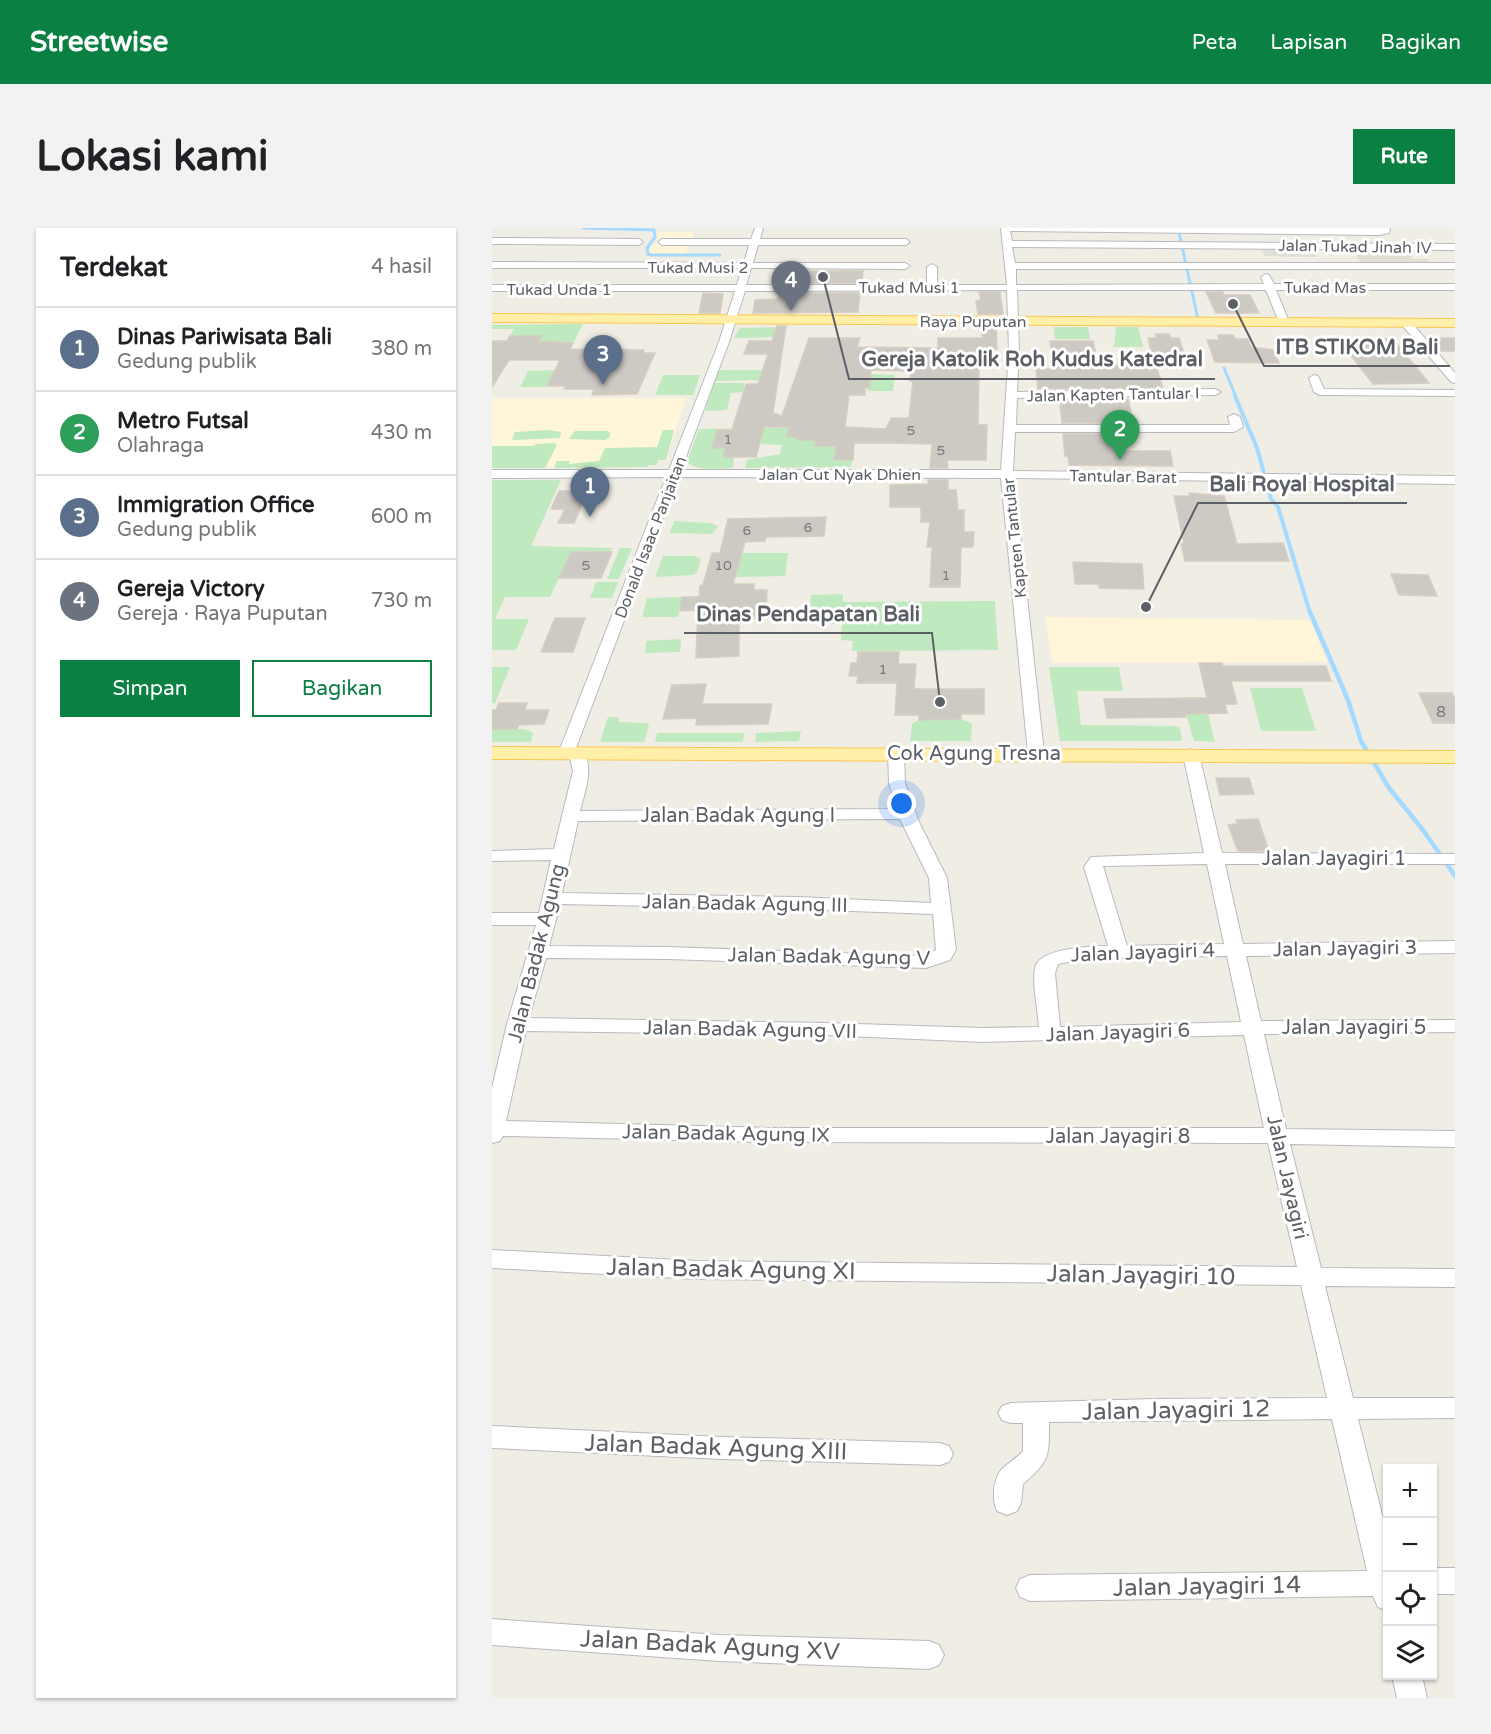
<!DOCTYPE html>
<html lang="id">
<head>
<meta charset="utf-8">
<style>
	body { margin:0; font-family:"Varela Round",sans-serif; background:#f2f2f2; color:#202124 }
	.controls { position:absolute; right:18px; bottom:18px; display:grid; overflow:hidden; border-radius:0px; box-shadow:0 2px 4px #0004 }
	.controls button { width:54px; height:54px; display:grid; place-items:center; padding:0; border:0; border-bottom:2px solid #e0e0e0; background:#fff; color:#202124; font:30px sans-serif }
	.you { position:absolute; left:410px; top:576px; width:21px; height:21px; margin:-15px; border:4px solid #fff; border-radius:50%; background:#1a73e8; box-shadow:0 0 0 9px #1a73e833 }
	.badge { display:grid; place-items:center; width:39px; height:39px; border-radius:50%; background:#0b8043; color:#fff; font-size:20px; font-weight:700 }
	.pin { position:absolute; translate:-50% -50px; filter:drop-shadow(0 2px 3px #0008) }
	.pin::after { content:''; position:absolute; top:32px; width:21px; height:18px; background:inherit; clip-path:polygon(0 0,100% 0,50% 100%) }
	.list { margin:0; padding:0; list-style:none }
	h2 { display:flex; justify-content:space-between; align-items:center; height:78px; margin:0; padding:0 24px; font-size:26px }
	h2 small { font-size:20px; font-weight:400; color:#757577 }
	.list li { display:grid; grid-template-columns:39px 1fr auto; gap:18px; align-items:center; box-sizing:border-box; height:84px; padding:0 24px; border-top:2px solid #e0e0e0 }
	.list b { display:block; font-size:22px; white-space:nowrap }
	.list p { margin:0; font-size:20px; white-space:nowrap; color:#757577 }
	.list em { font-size:20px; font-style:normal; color:#757577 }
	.actions { display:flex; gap:12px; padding:18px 24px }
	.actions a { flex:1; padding:14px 0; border:2px solid #0b8043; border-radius:0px; text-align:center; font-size:21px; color:#0b8043 }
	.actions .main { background:#0b8043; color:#fff }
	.icon { flex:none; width:33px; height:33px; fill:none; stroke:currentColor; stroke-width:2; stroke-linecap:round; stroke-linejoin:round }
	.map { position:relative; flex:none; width:963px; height:1470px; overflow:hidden; border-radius:0px }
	header { display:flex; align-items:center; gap:36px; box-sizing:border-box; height:84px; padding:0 30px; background:#0b8043; color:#fff }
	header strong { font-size:28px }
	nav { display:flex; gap:33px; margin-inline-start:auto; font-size:21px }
	.intro { display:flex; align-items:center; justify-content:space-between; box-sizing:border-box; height:144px; padding:0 36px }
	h1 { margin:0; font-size:42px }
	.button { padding:15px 27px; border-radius:0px; background:#0b8043; color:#fff; font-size:21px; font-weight:700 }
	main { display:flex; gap:36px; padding:0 36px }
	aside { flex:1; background:#fff; border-radius:0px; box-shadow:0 2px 4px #0004 }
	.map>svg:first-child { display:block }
</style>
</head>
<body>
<header>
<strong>Streetwise</strong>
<nav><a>Peta</a><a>Lapisan</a><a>Bagikan</a></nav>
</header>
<div class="intro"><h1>Lokasi kami</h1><a class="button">Rute</a></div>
<main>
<aside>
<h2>Terdekat<small>4 hasil</small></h2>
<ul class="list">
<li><span class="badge" style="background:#5c6f8a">1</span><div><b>Dinas Pariwisata Bali</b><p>Gedung publik</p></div><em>380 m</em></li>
<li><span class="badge" style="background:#2e9e5b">2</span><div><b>Metro Futsal</b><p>Olahraga</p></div><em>430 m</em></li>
<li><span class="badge" style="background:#5c6f8a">3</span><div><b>Immigration Office</b><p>Gedung publik</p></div><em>600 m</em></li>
<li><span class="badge" style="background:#6b7280">4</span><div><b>Gereja Victory</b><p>Gereja · Raya Puputan</p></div><em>730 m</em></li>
</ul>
<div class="actions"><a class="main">Simpan</a><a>Bagikan</a></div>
</aside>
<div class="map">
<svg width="963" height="1470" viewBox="0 0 963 1470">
	<rect width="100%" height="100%" fill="#f0ede4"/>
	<!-- commercial -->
	<path fill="#fff5d9" d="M166,4H202L194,26H160L157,23L159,18L166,14Z
		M0,170H194L174,232H166L165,237H156L155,239L0,240Z
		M553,389L818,392L835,434L561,435Z"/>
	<!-- industrial -->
	<path fill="#e0ded8" d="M769,19L821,20L825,29L773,28Z"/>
	<!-- education -->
	<path fill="#e2dfd4" d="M859,20L915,21L921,31H936L940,38H871Z"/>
	<!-- green -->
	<path fill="#bfe9be" d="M91,96L81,115L47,113L49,108H18L22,101H0V97Z
		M295,99L293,107L290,109L242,110L248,100Z
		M562,99H596L598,111H563Z
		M624,99H646L651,119H622Z
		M63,142L55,159H28L36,143Z
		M226,142H271L268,152L223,153Z
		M378,146L403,147L401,163H376Z
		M171,147H208L201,167H163Z
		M222,155H252V164L239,165L235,182L213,183Z
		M297,200L295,209H306V212H324L323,218L363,213L359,239L253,240L255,232L288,226L290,217L267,216L251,202H226L220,220H234L231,229H242L241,240C227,240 205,244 195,234L207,201Z
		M56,202L69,204L68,210L20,212L23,204Z
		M171,202H182L174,232H166L165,237H156L155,239L62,240L65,233H78L77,236L107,233L113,220L165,219Z
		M83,203H116L118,205L117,210L113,212L77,211Z
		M61,215L65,217L53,240H0V218H42L44,216Z
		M0,252H69L39,318L120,320L118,324H79L58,369H13L3,391H37L24,422H0Z
		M182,293L218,295L226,298L220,306L178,305Z
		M128,320H140L127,351H115Z
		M249,325H296L293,348L243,349Z
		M171,328H202L209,331L205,344L201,347L163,349Z
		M104,354H126L120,370H98Z
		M351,366V374L503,373L506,422L360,423L361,413L349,412L350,396H317L319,367Z
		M190,369L186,389H150L155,370Z
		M189,411L188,424L153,425L154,413Z
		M0,439H18L3,475H0Z
		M557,439H627L631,463H585L589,497L683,498L688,500L690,513H568Z
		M758,460H810L824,503H769Z
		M689,469H712L723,514L702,513Z
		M116,489H127V494L154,495L157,497L152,514H108Z
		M469,491L480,496L479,513H418L420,496L427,492Z
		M0,501H33L41,505L39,514H0Z
		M309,503L307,513L263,514L264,505Z
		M165,505H252L251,514H163Z"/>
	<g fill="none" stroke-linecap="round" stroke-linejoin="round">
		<!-- stream-far2 -->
		<path stroke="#a4daff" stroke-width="3" d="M91,0L162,2L163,9L155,20L156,26L159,27H228
			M686,0L707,96
			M732,140L744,169"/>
		<!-- stream-far1 -->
		<path stroke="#a4daff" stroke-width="4" d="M743,168L765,220L779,271L786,279L818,385"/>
		<!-- stream -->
		<path stroke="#a4daff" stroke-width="4.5" d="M818,384L856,472L869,513L897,560L931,602L963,648"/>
	</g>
	<!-- building -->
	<path fill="#cdc9c3" stroke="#d5cec1" stroke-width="1.5" fill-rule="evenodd" d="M292,43H371L370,55H290Z
		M487,64H508L511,86H486L484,73L489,72Z
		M714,64H731V67H758L767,85H724Z
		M211,65L231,66L228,85H207Z
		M287,65H368L366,84L261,85L263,72L286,71Z
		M285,98H294L281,185L290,188L317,110H368L365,119L446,120V110H491L489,99H504L505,121H493L492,115V136H487L486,197H495L494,232H455L456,240H438L440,216L398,215H362L361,232H342L344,218H323L324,212H305L306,209H295L297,199H272L264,229H231L234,220H220L225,202H240L254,156H266L276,126H252L257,113H280ZM379,142L419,143L418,153H421L417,190H399L394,201L353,199L357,167H373V160H377Z
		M663,106H677L679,110H687L693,128H660L656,110H665Z
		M726,107H741L743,111H756L759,119L781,122L787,135L723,134L715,112H727Z
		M18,108H50L47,113L81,115L78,121L152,122L151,125H163L145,166L100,167L102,161H72L74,158H55L68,132H17L0,159V113H15Z
		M936,110H963V123H947Z
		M878,111H901L937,155L881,156L847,112Z
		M558,113H601L606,137H664L671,160L546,161L544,141H562Z
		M636,171L639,184H624L625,195H570L568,175L548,176V172Z
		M571,206H627L630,223H678L681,238L577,237L576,228H573Z
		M436,252H456V262H464L466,282H472V304H482L481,319H469L468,359H438L440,319H435L438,294H429V279H398V257L436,256Z
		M67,263H96L82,295H66L73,281H59Z
		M697,265L732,268L745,316L791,315L797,333H693L689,316H692L682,268H698Z
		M334,289L332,308L274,309L273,313L253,314L241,356H262V362H275L274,381H265L264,391H247V428L204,430L206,382L188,383L190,369H207L208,358L211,357L220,325H228L236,291Z
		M79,324H120L109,350H67Z
		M581,334L650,336L652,361L607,360V356H583Z
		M899,346L936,347L945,368L907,367Z
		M63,390H93L81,424H49Z
		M366,424H407L406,436H424L422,461H492V486H469V491L427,492V487H403L405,455H365L366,448H357L359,435H365Z
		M707,435H730L731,438H834L839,453H739L745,476H733L735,485L693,486L694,489L615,490L612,471L715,470Z
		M214,456L210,476H280L276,496L204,497L205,490L171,491L180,457Z
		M927,465H960L963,471V495H941Z
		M7,475H35L33,482H57L52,496L27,497L25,501H0V482H4Z
		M724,550H757L762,566L728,567Z
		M766,591L777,623H746L736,597L746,596L744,592Z"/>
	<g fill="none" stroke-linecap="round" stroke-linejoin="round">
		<defs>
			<path id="minor" d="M263,0H271L268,11H414L418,14L414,17H266L261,35H413L418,38L413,41L259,40L254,57H435V39L440,36L445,39V57H515L509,0H898L897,5L887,7L518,3L520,13L963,16V22L520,19L523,35H963V41H524V57L772,56L769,49L774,46L777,47L782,56H963V62H784L797,94L792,97L787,94L774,62H525L527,123L525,164L723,161L729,164L723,167L525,170L524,197H738L736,189L742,186L748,189L751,199L742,204H523L521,243L963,248V256L522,250L552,525L550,528L544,530L536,525L509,250L186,249L84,520L91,522C102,540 93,563 88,583L405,581L397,555L396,525L404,520L410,522L412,525L413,555L427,594L455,650L464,722L458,732L434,740L176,731L54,730L37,790L333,795L491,800L547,799C546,784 539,750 544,737C551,720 600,718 616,718L592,639L599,629L712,625L691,526L699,521L707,526L730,625L963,626V636H733L751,716L963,713V725L754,728L769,793L963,792V804L772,806L794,901L963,903V919L798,916L829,1040L963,1041V1059L833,1058L861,1170H963V1190L866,1191L896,1310V1383L886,1379L881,1368L538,1373L528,1369L524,1360L528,1351L538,1347L875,1343L840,1191L557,1194C557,1230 558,1232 531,1256L529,1275L525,1283L515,1287L505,1283C500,1272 501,1252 509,1242C516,1235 525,1230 531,1223V1195H519L510,1192L506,1185L510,1178L519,1175L662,1171L835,1170L809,1057L205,1051L0,1040V1022L205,1033L805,1039L776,915L277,914L11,908L8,913L0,915V860L15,796L44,697H0V685H47L59,632L0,633V623L62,621L81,543L78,530L68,529L66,526L174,249L0,250V242H177L227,114L243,63H0V57H245L250,40H0V34L252,35L257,17H170L166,14L170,11H259ZM515,62L517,123L509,242H189L237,114L253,63ZM408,591L437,650L439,675L306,669L70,665L86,593ZM715,636L732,716L635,718L611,638ZM68,676L306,681L441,686L444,722L432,728L176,719L57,718ZM735,728L749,794L568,799L563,745L566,736L597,730ZM34,803L333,807L491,814L752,807L772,900H277L14,893Z
				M0,10L147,11L151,14L147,17L0,16Z
				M910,93H918L963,145V155L959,154L910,97Z
				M822,147L826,148L832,161L963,162V168L828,167L822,164L817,150Z
				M0,1198L230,1209L448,1215L457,1218L461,1226L457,1234L448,1237L230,1231L0,1220Z
				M940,1340H963V1366H940Z
				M0,1391L227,1407L437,1413L447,1417L452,1427L447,1437L437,1441L227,1433L0,1417Z
				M900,1448H930L935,1470H905Z"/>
			<path id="major" d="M0,86L963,91V99L0,94Z
				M0,519L963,523V535L0,531Z"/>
		</defs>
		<!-- minor casing -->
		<use href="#minor" stroke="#b6babf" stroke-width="2"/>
		<!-- major casing -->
		<use href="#major" stroke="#fcc750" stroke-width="2"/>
		<!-- minor -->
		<use href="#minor" fill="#fff" fill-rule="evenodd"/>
		<!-- major -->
		<use href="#major" fill="#ffefa9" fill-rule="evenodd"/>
	</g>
	<g text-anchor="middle" stroke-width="6" stroke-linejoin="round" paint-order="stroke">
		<!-- far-number labels -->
		<g font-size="14" fill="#787a7d">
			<text x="419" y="207">5</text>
			<text x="236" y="216">1</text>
			<text x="449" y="227">5</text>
			<text x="316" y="304">6</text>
			<text x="255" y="307">6</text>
			<text x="94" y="342">5</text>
			<text x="231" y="342">10</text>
			<text x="454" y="352">1</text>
			<text x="391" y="446">1</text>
		</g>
		<!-- far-street labels -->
		<g font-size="16" fill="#5c6066" stroke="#fff">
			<text transform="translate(863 18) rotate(1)" y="6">Jalan Tukad Jinah IV</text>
			<text x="206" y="45">Tukad Musi 2</text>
			<text x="417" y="65">Tukad Musi 1</text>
			<text x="833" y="65">Tukad Mas</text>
			<text x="67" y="67">Tukad Unda 1</text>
			<text x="481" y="99">Raya Puputan</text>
			<text transform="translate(621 166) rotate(-1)" y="6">Jalan Kapten Tantular I</text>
			<text x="348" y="252">Jalan Cut Nyak Dhien</text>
			<text transform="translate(631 248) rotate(1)" y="6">Tantular Barat</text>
			<text transform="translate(158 309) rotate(-69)" y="6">Donald Isaac Panjaitan</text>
			<text transform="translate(522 310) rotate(-96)" y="6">Kapten Tantular</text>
		</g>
		<!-- number labels -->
		<g font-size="16" fill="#787a7d">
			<text x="949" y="489">8</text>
		</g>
		<!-- street labels -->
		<g font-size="20" fill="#5c6066" stroke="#fff">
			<text x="482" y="532">Cok Agung Tresna</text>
			<text x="246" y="594">Jalan Badak Agung I</text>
			<text x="842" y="637">Jalan Jayagiri 1</text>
			<text transform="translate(253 675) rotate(1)" y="7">Jalan Badak Agung III</text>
			<text transform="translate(853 720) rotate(-1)" y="7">Jalan Jayagiri 3</text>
			<text transform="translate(651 724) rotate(-2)" y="7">Jalan Jayagiri 4</text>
			<text transform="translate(44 725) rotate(-76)" y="7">Jalan Badak Agung</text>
			<text transform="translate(337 728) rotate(1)" y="7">Jalan Badak Agung V</text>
			<text x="862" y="806">Jalan Jayagiri 5</text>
			<text transform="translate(258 801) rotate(1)" y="7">Jalan Badak Agung VII</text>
			<text transform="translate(626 804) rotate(-2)" y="7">Jalan Jayagiri 6</text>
			<text transform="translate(234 905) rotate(1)" y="7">Jalan Badak Agung IX</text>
			<text x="626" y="915">Jalan Jayagiri 8</text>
			<text transform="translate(796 949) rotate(77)" y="7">Jalan Jayagiri</text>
		</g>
		<!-- near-street labels -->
		<g font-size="24" fill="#5c6066" stroke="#fff">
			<text transform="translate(239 1041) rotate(1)" y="8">Jalan Badak Agung XI</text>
			<text transform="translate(649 1047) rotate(1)" y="8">Jalan Jayagiri 10</text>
			<text transform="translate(684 1182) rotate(-1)" y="8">Jalan Jayagiri 12</text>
			<text transform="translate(224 1219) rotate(2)" y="8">Jalan Badak Agung XIII</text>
			<text transform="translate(715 1358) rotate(-1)" y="8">Jalan Jayagiri 14</text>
			<text transform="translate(218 1417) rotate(3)" y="8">Jalan Badak Agung XV</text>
		</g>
	</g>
	<!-- callouts -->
	<path fill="none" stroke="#5c6066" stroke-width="2" d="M741 76L772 138H958M331 49L357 151H723M654 379L706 275H915M448 474L440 405H192"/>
	<g fill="#5c6066" stroke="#fff" stroke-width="2">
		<circle cx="741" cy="76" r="6"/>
		<circle cx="331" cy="49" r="6"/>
		<circle cx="654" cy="379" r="6"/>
		<circle cx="448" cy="474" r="6"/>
	</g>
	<g font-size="21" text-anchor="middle" font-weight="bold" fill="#5c6066" stroke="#fff" stroke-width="6" stroke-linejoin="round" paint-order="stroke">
		<text x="865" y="126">ITB STIKOM Bali</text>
		<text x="540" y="138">Gereja Katolik Roh Kudus Katedral</text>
		<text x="810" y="263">Bali Royal Hospital</text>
		<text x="316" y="393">Dinas Pendapatan Bali</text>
	</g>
</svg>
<div class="controls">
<button>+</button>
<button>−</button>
<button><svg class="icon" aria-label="locate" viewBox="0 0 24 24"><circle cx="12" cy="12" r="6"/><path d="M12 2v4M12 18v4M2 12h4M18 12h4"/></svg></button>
<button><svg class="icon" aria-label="layers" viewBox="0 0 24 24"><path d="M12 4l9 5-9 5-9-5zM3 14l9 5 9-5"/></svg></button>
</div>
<div class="you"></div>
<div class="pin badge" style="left:98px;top:289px;background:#5c6f8a">1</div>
<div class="pin badge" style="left:628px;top:232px;background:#2e9e5b">2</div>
<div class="pin badge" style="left:111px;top:157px;background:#5c6f8a">3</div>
<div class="pin badge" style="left:299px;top:83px;background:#6b7280">4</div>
</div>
</main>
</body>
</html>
